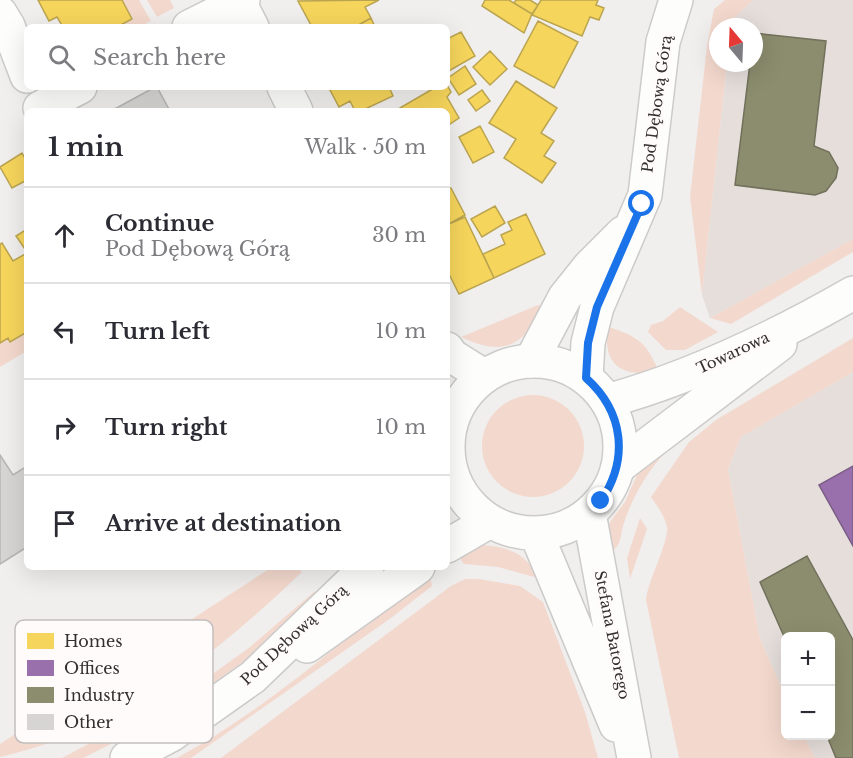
<!DOCTYPE html>
<html lang="en">
<head>
<meta charset="utf-8">
<style>
	body { margin:0; font-family:"Libre Baskerville",serif; background:#f2f2f3; color:#2b2b33 }
	.controls { position:absolute; right:18px; bottom:18px; display:grid; overflow:hidden; border-radius:9px; box-shadow:0 6px 24px #0002 }
	.controls button { width:54px; height:54px; display:grid; place-items:center; padding:0; border:0; border-bottom:2px solid #e1e1e2; background:#fff; color:#2b2b33; font:30px sans-serif }
	.compass { position:absolute; left:709px; top:18px; width:54px; height:54px; border-radius:50%; background:#fff; box-shadow:0 6px 24px #0002; rotate:341deg }
	.stop { position:absolute; width:18px; height:18px; margin:-14px; border:4px solid #1a73e8; border-radius:50%; background:#fff }
	.stop.end { background:#1a73e8; border-color:#fff; box-shadow:0 2px 6px #0008 }
	.list { margin:0; padding:0; list-style:none }
	h2 { display:flex; justify-content:space-between; align-items:center; height:78px; margin:0; padding:0 24px; font-size:26px }
	h2 small { font-size:20px; font-weight:400; color:#7c7c81 }
	.list li { display:grid; grid-template-columns:39px 1fr auto; gap:18px; align-items:center; box-sizing:border-box; height:96px; padding:0 24px; border-top:2px solid #e1e1e2 }
	.list b { display:block; font-size:22px; white-space:nowrap }
	.list p { margin:0; font-size:20px; white-space:nowrap; color:#7c7c81 }
	.list em { font-size:20px; font-style:normal; color:#7c7c81 }
	.icon { flex:none; width:33px; height:33px; fill:none; stroke:currentColor; stroke-width:2; stroke-linecap:round; stroke-linejoin:round }
	.map { position:relative; flex:none; width:853px; height:758px; overflow:hidden }
	.search { position:absolute; background:#fff; box-shadow:0 6px 24px #0002; left:24px; top:24px; width:426px; height:66px; display:flex; align-items:center; gap:15px; box-sizing:border-box; padding:0 21px; border-radius:9px; color:#7c7c81; font-size:22px }
	.panel { position:absolute; background:#fff; box-shadow:0 6px 24px #0002; left:24px; top:108px; width:426px; height:462px; border-radius:9px }
	.map>svg:first-child { display:block }
</style>
</head>
<body>
<div class="map">
<svg width="853" height="758" viewBox="0 0 853 758">
	<rect width="100%" height="100%" fill="#f0efee"/>
	<!-- built -->
	<path fill="#e5dedb" d="M753,0H853V239L710,318L702,295L727,63H754V27H730L731,21Z
		M853,372V758H815L804,736H830V636H786L785,695L760,639L728,469L741,437Z"/>
	<!-- green -->
	<path fill="#f3d8cd" d="M122,0H139L151,21L139,27H118L133,19Z
		M147,0H170L174,8L157,17Z
		M725,0H753L731,21L730,27H718V63H727L702,295L690,197L707,46L714,9Z
		M853,239V252L731,324L710,318Z
		M538,305L547,307C520,345 507,358 461,337Z
		M680,307L718,332L685,350H666L648,332L651,325L663,321Z
		M609,327C636,336 647,342 658,370C624,380 600,364 609,327Z
		M27,332V351L0,367V343L8,338L11,342Z
		M853,338V372L741,437L728,469L760,639L785,695L786,736H804L815,758H679L646,600C648,579 669,543 667,527C665,516 657,506 651,497L689,442L716,420Z
		M482 446a51 51 0 1 1 102 0a51 51 0 1 1-102 0Z
		M668,449C647,472 632,497 623,526C620,538 621,547 609,553L607,533L610,522L625,502L640,468Z
		M640,518L647,529L630,579L627,558Z
		M482,545C508,547 527,553 538,578L498,567L464,564L457,554Z
		M272,567H297L302,572C214,656 122,730 0,757V744Z
		M429,571L432,586L391,618L191,758H177C267,709 349,636 429,571Z
		M465,579H479L520,586L543,602L585,712L598,758H221L451,586Z
		M315,591L316,599L279,636L208,687L135,732L83,758H62L192,689L250,647Z"/>
	<!-- homes -->
	<path fill="#f6d55c" stroke="#bba44f" stroke-width="1.5" d="M38,0H122L132,19L117,27H63L57,17L49,21Z
		M379,0L365,7L371,18L355,27H312L298,1Z
		M485,0H509L532,14L524,33L482,6Z
		M516,0H530L538,5L532,14L514,3Z
		M541,0H598L596,5L604,8L599,20L590,17L582,36L532,15Z
		M371,18L375,27H355Z
		M538,21L578,42L554,88L514,66Z
		M461,32L475,56L447,72V39Z
		M490,51L507,69L490,85L473,67Z
		M465,66L476,84L459,95L448,78Z
		M516,81L557,108L541,133L554,141L544,156L556,163L542,183L504,158L516,139L489,123Z
		M447,85L451,92L447,97L459,118L447,126V111L398,109L436,87Z
		M336,87H389L393,96L361,111H355L350,101L339,107L330,90Z
		M482,90L490,101L476,111L468,100Z
		M480,126L494,152L473,163L459,137Z
		M22,153L27,162V180L12,188L0,167Z
		M451,188L465,215L447,225V189Z
		M495,206L505,223L482,237L471,219Z
		M526,214L545,254L494,278L483,254L505,244L501,235L512,230L508,222Z
		M465,217L494,278L459,294L447,270V225Z
		M27,229V252L16,236Z
		M2,243L13,261L27,253V332L10,342L8,338L0,343V244Z"/>
	<!-- offices -->
	<path fill="#9970ab" stroke="#7a5d86" stroke-width="1.5" d="M853,466V546L819,485Z"/>
	<!-- industry -->
	<path fill="#8c8c6e" stroke="#71715b" stroke-width="1.5" d="M754,33L826,41L814,146L829,152L838,168L836,178L826,191L815,195L735,185L750,63H754Z
		M807,556L853,640V758H836L827,736H830V636H786V641L760,582Z"/>
	<!-- building -->
	<path fill="#d6d5d4" stroke="#b7b6b6" stroke-width="1.5" d="M157,87L170,111H111L155,87Z
		M0,455L13,475L27,466V547L0,564Z"/>
	<g fill="none" stroke-linecap="round" stroke-linejoin="round">
		<defs>
			<path id="street" d="M238,0L252,27
				M0,13L8,26L27,76
				M189,27L243,0
				M284,87L296,111
				M40,108L80,87
				M447,349L452,356L484,376
				M531,361L565,297L589,267L623,233
				M586,378L588,343L597,307L645,195L663,42L676,0
				M607,401C691,378 778,336 853,293
				M447,424L449,429
				M618,467L780,344"/>
			<path id="secondary" d="M448 447a86 86 0 1 1 172 0a86 86 0 1 1-172 0Z
				M589,513L634,758
				M536,533L616,725
				M447,546L490,521
				M307,646L418,567
				M127,758L171,735L253,677L367,567"/>
		</defs>
		<!-- street casing -->
		<use href="#street" stroke="#cccbca" stroke-width="36"/>
		<!-- secondary casing -->
		<use href="#secondary" stroke="#cccbca" stroke-width="36"/>
		<!-- street -->
		<use href="#street" stroke="#fdfdfc" stroke-width="33"/>
		<!-- secondary -->
		<use href="#secondary" stroke="#fdfdfc" stroke-width="33"/>
	</g>
	<g fill="none" stroke-linecap="round" stroke-linejoin="round">
		<!-- route -->
		<path stroke="#1a73e8" stroke-width="8" d="M601,501C629,459 624,412 586,378L588,343L597,307L642,204"/>
	</g>
	<g text-anchor="middle" stroke-width="6" stroke-linejoin="round" paint-order="stroke">
		<!-- street labels -->
		<g font-size="15" fill="#323130" stroke="#fffbfa">
			<text transform="translate(657 104) rotate(-82)" y="5">Pod Dębową Górą</text>
			<text transform="translate(733 353) rotate(-25)" y="5">Towarowa</text>
			<text transform="translate(294 635) rotate(-43)" y="5">Pod Dębową Górą</text>
			<text transform="translate(612 635) rotate(79)" y="5">Stefana Batorego</text>
		</g>
	</g>
	<!-- legend -->
	<rect x="15" y="620" width="198" height="123" rx="9" fill="#fffbfa" stroke="#c2bebd" stroke-width="1.5"/>
	<rect x="27" y="633" width="27" height="16" fill="#f6d55c"/>
	<rect x="27" y="660" width="27" height="16" fill="#9970ab"/>
	<rect x="27" y="687" width="27" height="16" fill="#8c8c6e"/>
	<rect x="27" y="714" width="27" height="16" fill="#d6d5d4"/>
	<g font-size="16" fill="#323130">
		<text x="64" y="647">Homes</text>
		<text x="64" y="674">Offices</text>
		<text x="64" y="701">Industry</text>
		<text x="64" y="728">Other</text>
	</g>
</svg>
<div class="controls">
<button>+</button>
<button>−</button>
</div>
<svg class="compass" viewBox="-18 -18 36 36"><path d="M0-13l5 13h-10z" fill="#e53935"/><path d="M0 13l5-13h-10z" fill="#7c7c81"/></svg>
<div class="stop" style="left:642px;top:204px"></div>
<div class="stop end" style="left:601px;top:501px"></div>
<div class="search"><svg class="icon" aria-label="search" viewBox="0 0 24 24"><circle cx="10" cy="10" r="6"/><path d="M15 15l6 6"/></svg>Search here</div>
<section class="panel">
<h2>1 min<small>Walk · 50 m</small></h2>
<ul class="list">
<li><svg class="icon" aria-label="ahead" viewBox="0 0 24 24"><path d="M12 20V5M6 11l6-6 6 6"/></svg><div><b>Continue</b><p>Pod Dębową Górą</p></div><em>30 m</em></li>
<li><svg class="icon" aria-label="left" viewBox="0 0 24 24"><path d="M17 20v-9H6M10 6l-5 5 5 5"/></svg><div><b>Turn left</b></div><em>10 m</em></li>
<li><svg class="icon" aria-label="right" viewBox="0 0 24 24"><path d="M7 20v-9h11M14 6l5 5-5 5"/></svg><div><b>Turn right</b></div><em>10 m</em></li>
<li><svg class="icon" aria-label="arrive" viewBox="0 0 24 24"><path d="M6 21V4h12l-3 4 3 4H6"/></svg><div><b>Arrive at destination</b></div></li>
</ul>
</section>
</div>
</body>
</html>
